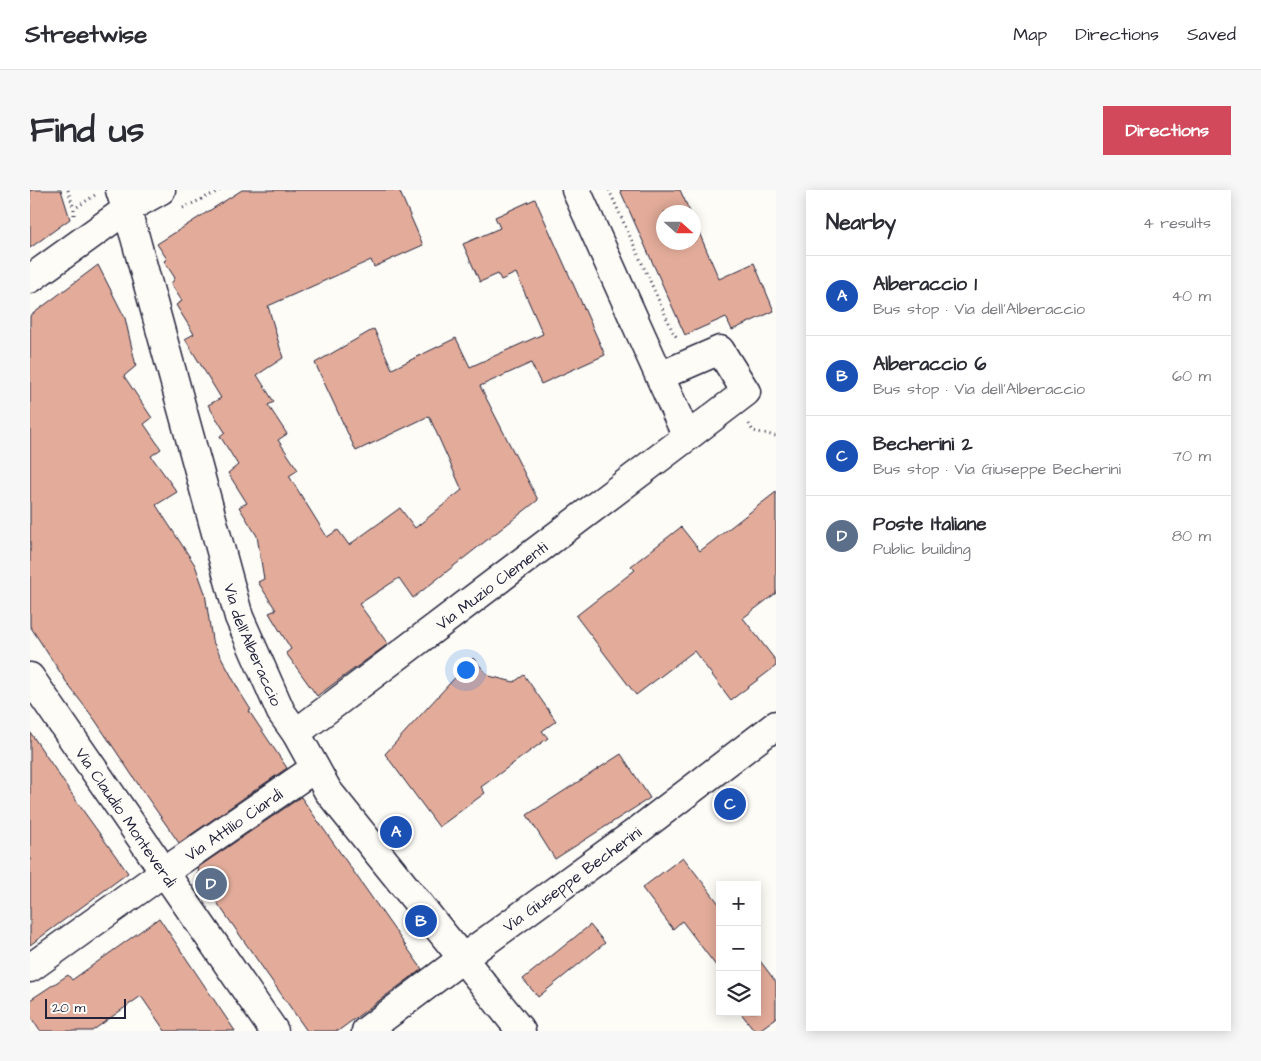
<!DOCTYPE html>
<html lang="en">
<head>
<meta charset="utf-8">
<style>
	body { margin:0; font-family:"Architects Daughter",sans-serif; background:#f7f7f7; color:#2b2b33 }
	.controls { position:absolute; right:15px; bottom:15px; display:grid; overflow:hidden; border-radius:0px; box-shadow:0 2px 12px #0003 }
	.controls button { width:45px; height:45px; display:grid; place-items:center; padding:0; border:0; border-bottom:1px solid #e1e1e2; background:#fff; color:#2b2b33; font:25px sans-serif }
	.compass { position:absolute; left:626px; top:15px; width:45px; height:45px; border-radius:50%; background:#fff; box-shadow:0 2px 12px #0003; rotate:111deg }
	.scale { position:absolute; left:15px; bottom:12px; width:81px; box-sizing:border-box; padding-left:5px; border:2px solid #22223b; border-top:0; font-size:14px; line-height:18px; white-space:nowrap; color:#22223b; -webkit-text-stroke:4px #fdfcf7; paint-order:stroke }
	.you { position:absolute; left:435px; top:479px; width:18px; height:18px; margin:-12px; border:4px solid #fff; border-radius:50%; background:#1a73e8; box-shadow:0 0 0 8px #1a73e833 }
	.badge { display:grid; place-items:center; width:32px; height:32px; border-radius:50%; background:#d1495b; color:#fff; font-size:16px; font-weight:700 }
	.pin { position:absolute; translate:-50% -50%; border:2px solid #fff; box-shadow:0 1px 5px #0006 }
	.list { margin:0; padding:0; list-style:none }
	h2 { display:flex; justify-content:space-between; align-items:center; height:65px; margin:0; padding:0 20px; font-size:21px }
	h2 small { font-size:16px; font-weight:400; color:#7c7c81 }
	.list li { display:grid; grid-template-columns:32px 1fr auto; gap:15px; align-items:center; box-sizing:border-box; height:80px; padding:0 20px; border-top:1px solid #e1e1e2 }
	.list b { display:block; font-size:19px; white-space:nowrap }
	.list p { margin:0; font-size:16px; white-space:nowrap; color:#7c7c81 }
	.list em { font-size:16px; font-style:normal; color:#7c7c81 }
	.icon { flex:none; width:28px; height:28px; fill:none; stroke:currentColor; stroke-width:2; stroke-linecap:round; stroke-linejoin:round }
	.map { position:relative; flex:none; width:746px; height:841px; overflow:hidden; border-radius:0px }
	header { display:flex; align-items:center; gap:30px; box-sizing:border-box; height:70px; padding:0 25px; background:#fff; border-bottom:1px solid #e1e1e2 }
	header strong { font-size:24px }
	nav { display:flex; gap:28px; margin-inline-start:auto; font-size:18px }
	.intro { display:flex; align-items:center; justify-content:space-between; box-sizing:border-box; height:120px; padding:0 30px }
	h1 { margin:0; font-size:35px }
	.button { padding:12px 22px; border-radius:0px; background:#d1495b; color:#fff; font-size:18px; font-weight:700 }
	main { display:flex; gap:30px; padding:0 30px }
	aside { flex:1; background:#fff; border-radius:0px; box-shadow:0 2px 12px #0003 }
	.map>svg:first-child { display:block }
</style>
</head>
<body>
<header>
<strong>Streetwise</strong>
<nav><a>Map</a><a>Directions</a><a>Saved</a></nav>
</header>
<div class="intro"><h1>Find us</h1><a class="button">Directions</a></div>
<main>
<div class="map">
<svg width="746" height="841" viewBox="0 0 746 841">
	<rect width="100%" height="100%" fill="#fdfcf7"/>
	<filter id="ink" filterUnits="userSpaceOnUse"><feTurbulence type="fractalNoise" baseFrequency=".02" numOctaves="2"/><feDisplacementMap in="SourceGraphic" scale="10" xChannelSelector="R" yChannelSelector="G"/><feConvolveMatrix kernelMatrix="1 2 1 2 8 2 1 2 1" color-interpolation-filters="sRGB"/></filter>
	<g filter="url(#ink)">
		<!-- building -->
		<path fill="#e3ac9a" stroke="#22223b" d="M0,0H31L40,29L0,58Z
			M212,0H369L393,55L344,77L341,70L238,116L253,168L227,185L244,212L238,215L257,244L248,250L268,280L259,286L297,347L308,340L319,355L370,318L385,338L432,300L399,226L326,261L285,173L344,139L362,179L426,148L440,177L513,144L486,83L471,90L468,84L450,92L433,54L470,38L465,27L505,9L575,165L511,194L501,173L450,196L508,310L383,408L369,388L329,414L358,454L287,506L256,463L261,459L239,423L246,420L228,392L234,389L227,346L209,317L217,313L198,283L208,275L190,246L195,242L178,215L191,208L155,149L164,144L146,115L152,111L141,94L145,88L134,71L137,69L127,54Z
			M590,0H650L660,22H634V52H664V31L689,89L724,73L744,121L702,140L696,127L655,145Z
			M68,75L95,128L106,176L94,186L122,228L114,234L131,259L121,266L147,302L126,315L165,375L175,403L182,450L211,504L221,520L219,521L257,578L149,653L112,600L65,530L39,496L0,436V126Z
			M746,302V403L713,428L746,471V476L701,510L664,461L606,505L546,426L605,380L601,376L651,337L670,361Z
			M443,468L459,486L484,492L494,485L526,531L512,541L518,548L451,597L455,603L409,637L355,564Z
			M0,542L54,622L98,683L0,755Z
			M591,564L620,608L525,669L497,625Z
			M271,607L392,779L308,841H277L167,684L169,682L167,678Z
			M653,667L690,715V781L652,731L643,739L612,698Z
			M129,728L205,841H135L111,806L62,841H10L0,826V810L38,785L42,790Z
			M560,735L575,753L508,807L493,789Z
			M727,767L746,792V828L728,841H725L710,822H727Z"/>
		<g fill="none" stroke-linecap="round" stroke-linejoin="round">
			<defs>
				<g id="minor">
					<path id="s1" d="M90,0L105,47L209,427L251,522L266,543L298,601L491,841"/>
					<path d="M0,89L97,19L131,0"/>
					<path d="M630,186L690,160L716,202L657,247"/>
					<path id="s2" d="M0,487L244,841"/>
					<path id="s3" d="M266,543L657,247L546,0"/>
					<path id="s4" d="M0,778L134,682L285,578"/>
					<path id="s5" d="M336,841L433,768L606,642L746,535"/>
				</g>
			</defs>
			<!-- minor casing -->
			<use href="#minor" stroke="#22223b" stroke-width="31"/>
			<!-- path -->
			<path stroke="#22223b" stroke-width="3" stroke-dasharray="1 4" stroke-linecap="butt" d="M38,0L44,19
				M579,0L643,142L648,149
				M153,18L191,0
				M44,25V19L65,5
				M719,234L723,241L746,246"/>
			<!-- minor -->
			<use href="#minor" stroke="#fdfcf7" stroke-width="28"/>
		</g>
	</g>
	<g text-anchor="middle" stroke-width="4" stroke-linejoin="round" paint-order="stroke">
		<!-- street labels -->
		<g font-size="16" fill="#22223b" stroke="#fdfcf7">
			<text dy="6" stroke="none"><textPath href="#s3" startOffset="245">Via Muzio Clementi</textPath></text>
			<text dy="6" stroke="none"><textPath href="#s1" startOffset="474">Via dell'Alberaccio</textPath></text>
			<text dy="6" stroke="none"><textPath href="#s2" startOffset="170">Via Claudio Monteverdi</textPath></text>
			<text dy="6" stroke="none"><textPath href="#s4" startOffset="249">Via Attilio Ciardi</textPath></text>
			<text dy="6" stroke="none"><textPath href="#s5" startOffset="256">Via Giuseppe Becherini</textPath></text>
		</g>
	</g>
</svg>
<div class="controls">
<button>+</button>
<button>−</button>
<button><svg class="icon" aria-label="layers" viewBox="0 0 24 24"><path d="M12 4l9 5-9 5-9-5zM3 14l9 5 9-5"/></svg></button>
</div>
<svg class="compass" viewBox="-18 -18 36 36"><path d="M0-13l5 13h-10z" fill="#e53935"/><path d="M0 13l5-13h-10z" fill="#7c7c81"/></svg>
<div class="scale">20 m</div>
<div class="you"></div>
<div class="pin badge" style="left:366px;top:642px;background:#1a4fb4">A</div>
<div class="pin badge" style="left:391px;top:731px;background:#1a4fb4">B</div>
<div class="pin badge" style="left:700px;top:614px;background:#1a4fb4">C</div>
<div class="pin badge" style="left:181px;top:694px;background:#5c6f8a">D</div>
</div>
<aside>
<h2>Nearby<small>4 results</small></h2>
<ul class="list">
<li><span class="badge" style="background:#1a4fb4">A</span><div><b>Alberaccio 1</b><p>Bus stop · Via dell'Alberaccio</p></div><em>40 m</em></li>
<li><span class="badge" style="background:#1a4fb4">B</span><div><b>Alberaccio 6</b><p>Bus stop · Via dell'Alberaccio</p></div><em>60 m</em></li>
<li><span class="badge" style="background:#1a4fb4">C</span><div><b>Becherini 2</b><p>Bus stop · Via Giuseppe Becherini</p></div><em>70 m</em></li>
<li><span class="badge" style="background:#5c6f8a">D</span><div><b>Poste Italiane</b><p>Public building</p></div><em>80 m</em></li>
</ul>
</aside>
</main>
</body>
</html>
